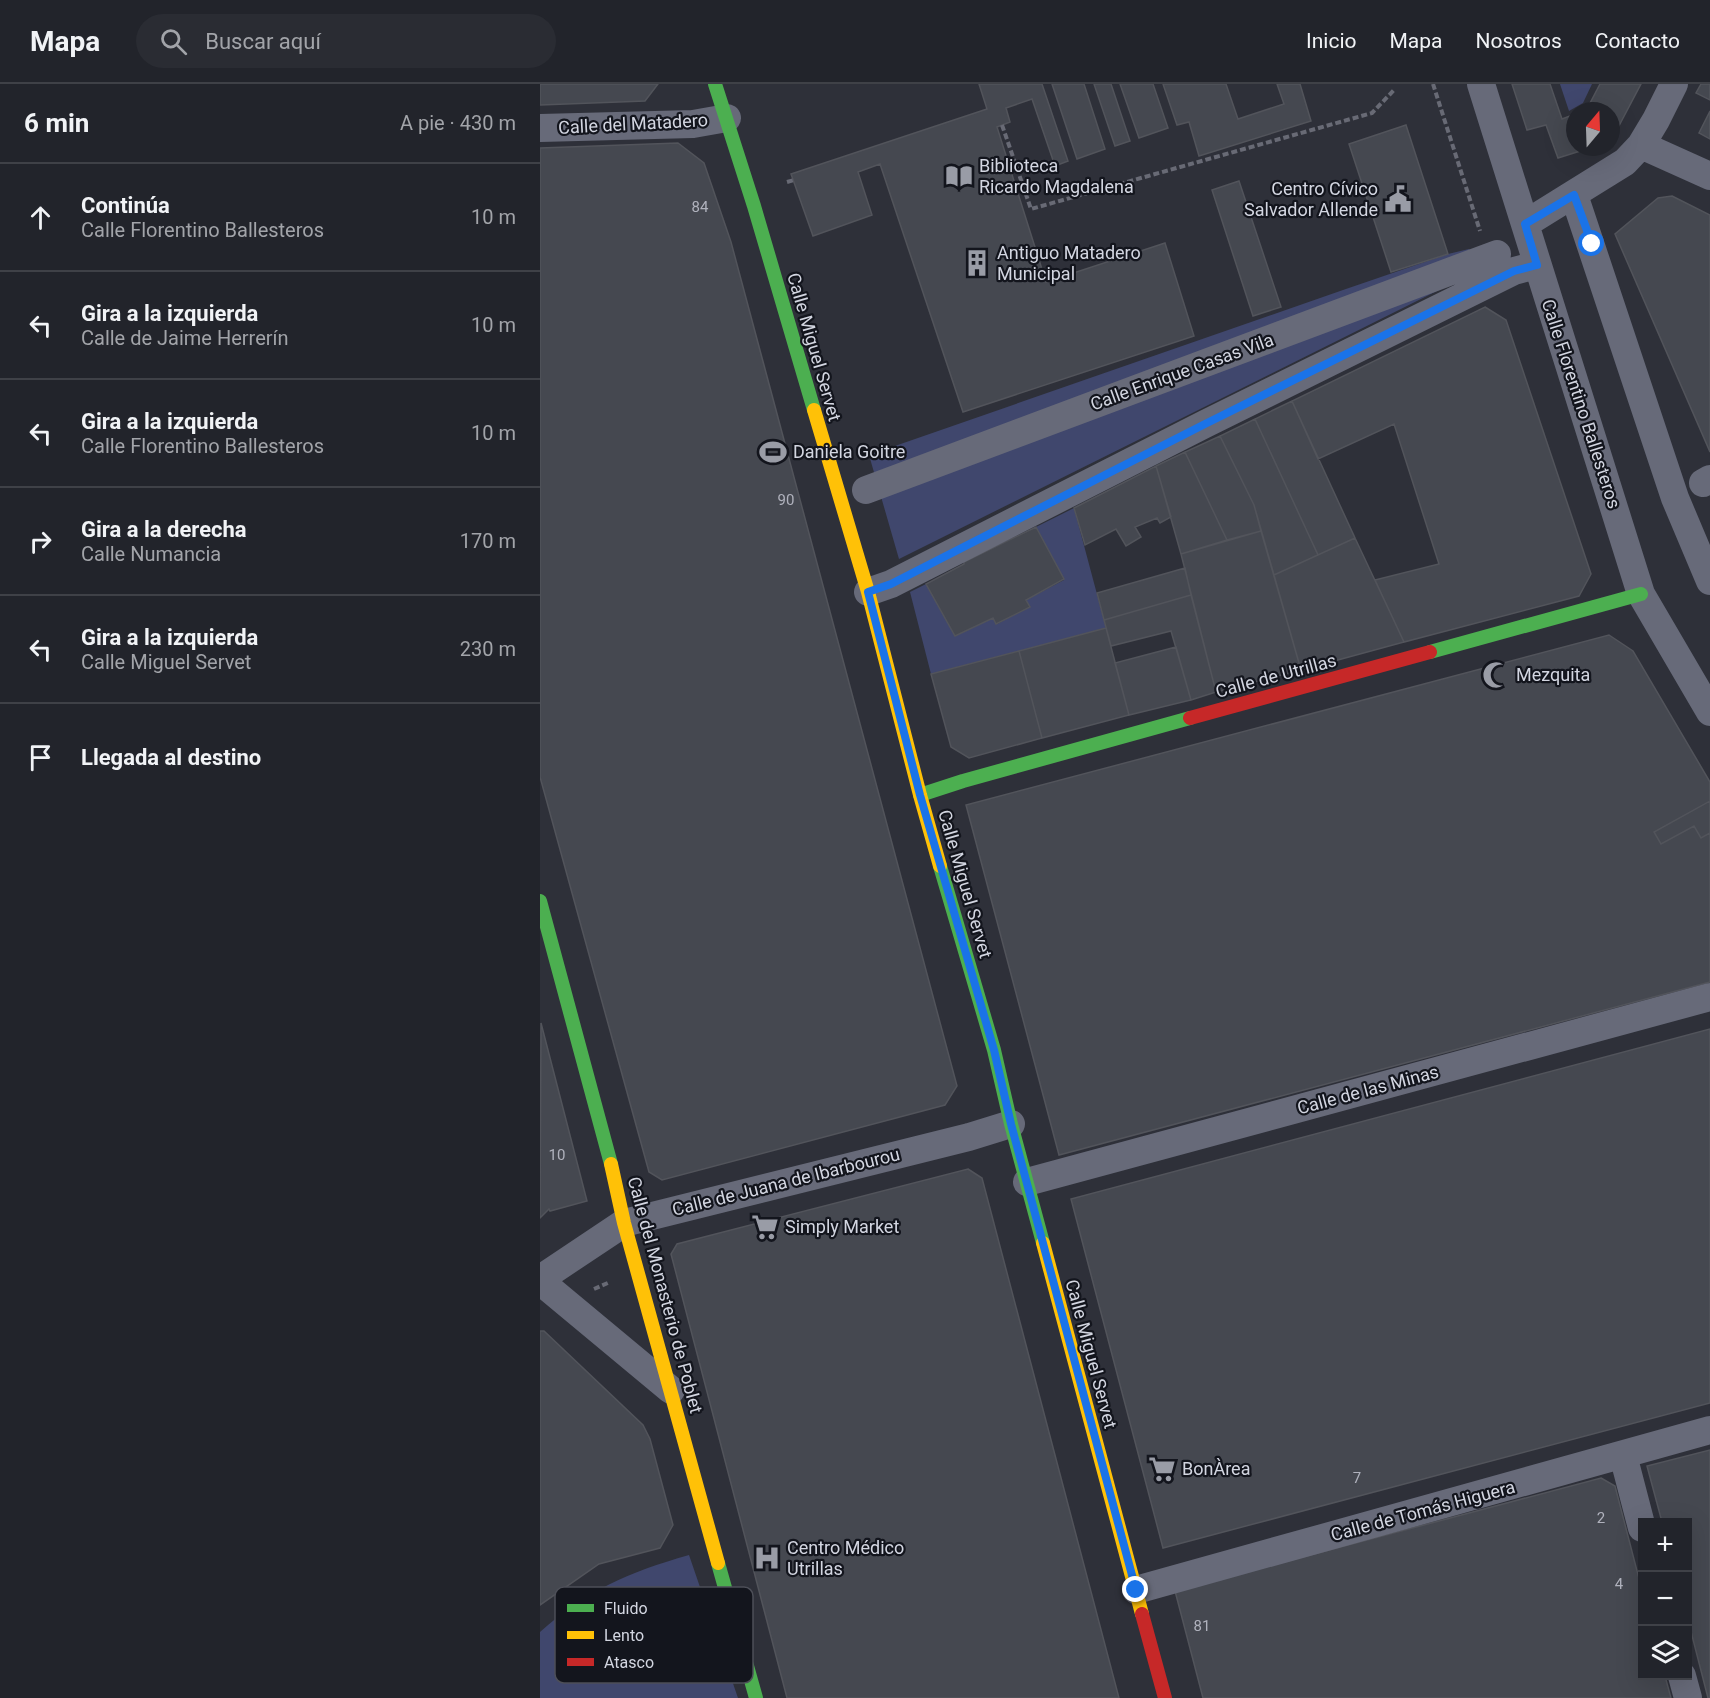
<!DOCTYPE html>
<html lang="es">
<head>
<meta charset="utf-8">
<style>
	body { margin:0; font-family:Roboto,sans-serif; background:#2a2c33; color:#f1f3f6 }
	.controls { position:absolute; right:18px; bottom:18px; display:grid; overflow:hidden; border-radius:0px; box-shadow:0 6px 24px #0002 }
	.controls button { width:54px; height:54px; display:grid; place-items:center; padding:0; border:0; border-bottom:2px solid #3f4147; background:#22242b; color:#f1f3f6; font:30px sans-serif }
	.compass { position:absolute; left:1026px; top:18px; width:54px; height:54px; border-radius:50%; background:#22242b; box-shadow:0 6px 24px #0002; rotate:19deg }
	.stop { position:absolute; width:18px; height:18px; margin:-14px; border:4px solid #1a73e8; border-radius:50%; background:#fff }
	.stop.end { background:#1a73e8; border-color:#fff; box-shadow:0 2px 6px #0008 }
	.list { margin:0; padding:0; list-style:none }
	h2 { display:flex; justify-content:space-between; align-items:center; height:78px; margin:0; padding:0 24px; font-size:26px }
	h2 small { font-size:20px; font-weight:400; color:#a2a4a9 }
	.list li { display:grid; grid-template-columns:39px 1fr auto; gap:18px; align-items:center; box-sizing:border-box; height:108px; padding:0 24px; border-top:2px solid #3f4147 }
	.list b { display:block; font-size:22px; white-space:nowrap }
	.list p { margin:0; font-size:20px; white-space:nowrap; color:#a2a4a9 }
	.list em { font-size:20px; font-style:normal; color:#a2a4a9 }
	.icon { flex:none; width:33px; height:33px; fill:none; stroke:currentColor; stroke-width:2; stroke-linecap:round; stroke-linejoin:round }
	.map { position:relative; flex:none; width:1170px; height:1614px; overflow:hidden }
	header { display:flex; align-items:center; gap:36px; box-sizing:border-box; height:84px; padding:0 30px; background:#22242b; border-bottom:2px solid #3f4147 }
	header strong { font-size:28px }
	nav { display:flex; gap:33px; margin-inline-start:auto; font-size:21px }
	.search { width:420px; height:54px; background:#2a2c33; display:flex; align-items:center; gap:15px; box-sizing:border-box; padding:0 21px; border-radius:33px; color:#a2a4a9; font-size:22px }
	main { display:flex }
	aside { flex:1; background:#22242b }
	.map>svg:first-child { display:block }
</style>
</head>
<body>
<header>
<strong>Mapa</strong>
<div class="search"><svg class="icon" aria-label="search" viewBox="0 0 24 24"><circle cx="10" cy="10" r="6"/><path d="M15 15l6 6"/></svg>Buscar aquí</div>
<nav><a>Inicio</a><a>Mapa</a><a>Nosotros</a><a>Contacto</a></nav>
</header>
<main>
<aside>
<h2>6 min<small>A pie · 430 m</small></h2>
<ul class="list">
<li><svg class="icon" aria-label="ahead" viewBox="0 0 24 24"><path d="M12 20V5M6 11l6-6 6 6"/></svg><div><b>Continúa</b><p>Calle Florentino Ballesteros</p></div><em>10 m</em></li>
<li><svg class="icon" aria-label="left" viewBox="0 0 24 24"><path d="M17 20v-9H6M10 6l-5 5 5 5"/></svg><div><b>Gira a la izquierda</b><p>Calle de Jaime Herrerín</p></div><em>10 m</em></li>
<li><svg class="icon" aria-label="left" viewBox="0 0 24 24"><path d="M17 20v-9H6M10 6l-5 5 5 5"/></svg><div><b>Gira a la izquierda</b><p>Calle Florentino Ballesteros</p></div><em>10 m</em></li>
<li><svg class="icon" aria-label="right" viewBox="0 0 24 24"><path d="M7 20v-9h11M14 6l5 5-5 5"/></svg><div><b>Gira a la derecha</b><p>Calle Numancia</p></div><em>170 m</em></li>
<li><svg class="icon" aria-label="left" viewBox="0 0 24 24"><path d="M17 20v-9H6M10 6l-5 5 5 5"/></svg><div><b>Gira a la izquierda</b><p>Calle Miguel Servet</p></div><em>230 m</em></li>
<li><svg class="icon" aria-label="arrive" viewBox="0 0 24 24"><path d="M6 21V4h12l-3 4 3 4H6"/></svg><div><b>Llegada al destino</b></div></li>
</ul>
</aside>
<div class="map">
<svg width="1170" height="1614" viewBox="0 0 1170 1614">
	<rect width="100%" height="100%" fill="#2e3039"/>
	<!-- green -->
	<path fill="#40476d" d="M1020,0H1052L1043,19L1029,27Z
		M929,165L940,177L933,189L359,475L329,371L803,206L908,170Z
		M534,424L566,544L391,590L370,508L386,500L415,552L453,534L457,540L489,523L486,516L524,496L496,443Z
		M149,1471L198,1614H0V1548C49,1505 87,1489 149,1471Z"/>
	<!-- building -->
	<path fill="#454850" stroke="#52545b" stroke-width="1.5" d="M0,0H118L105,17L0,21Z
		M439,0H502L528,77L515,82L492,15L466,24L470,38L457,43L506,198L625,159L654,252L423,328L340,80L318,88L332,131L273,152L251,90L447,25Z
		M512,0H544L565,65L537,75Z
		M554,0H571L590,57L575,62Z
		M580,0H613L628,44L599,54Z
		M623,0H686L698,35L744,20L737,0H760L771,37L659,72L649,38L637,41Z
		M972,0H1010L1022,35L1035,30V63H1053L1018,74L1006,41L987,46Z
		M1060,0H1101L1071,57V27H1043L1049,21Z
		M1161,0H1170V16L1156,9Z
		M1170,27V55L1159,49Z
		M866,41L908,170L851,188L809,60Z
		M138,59L164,79L191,158L417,1002L405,1021L122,1096L109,1088L0,693V64Z
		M699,97L741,223L713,232L672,106Z
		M1132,112L1170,131V368L1075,150L1118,114Z
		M945,223L966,236L1051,490L1039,512L864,558L835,496L899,480L854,340L778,375L752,317Z
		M752,317L815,454L778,471L715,335Z
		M715,335L778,471L734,491L714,421L680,352Z
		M680,352L714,421L721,447L687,456L645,368Z
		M645,368L687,456L641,470L616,382Z
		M616,382L631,433L620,439L617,434L595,443L601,453L586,462L576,445L545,461L534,424Z
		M496,443L524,495L486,516L490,523L456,540L453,534L415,552L386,500L424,480V478Z
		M721,447L761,586L676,608L641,470Z
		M815,454L864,558L761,586L734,491Z
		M645,484L651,511L564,536L557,509Z
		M651,511L676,608L651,616L631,547L571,562L564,536Z
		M566,544L589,631L502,654L479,567Z
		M1069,551L1093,567L1170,698V898L519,1071L426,721Z
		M636,563L651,616L589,631L575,579Z
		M479,567L502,654L429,674L411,663L391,590Z
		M1170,717V749L1161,754L1154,742L1121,760L1114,748Z
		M1,939L47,1117L10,1127L9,1125L0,1134Z
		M1170,945V1319L623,1464L531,1115Z
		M428,1085L442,1094L579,1614H247L131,1170L137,1160Z
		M0,1247H4L103,1341L110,1355L133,1441L120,1464L59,1480L0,1521Z
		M1170,1366V1614H1168L1148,1536V1438H1122L1107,1382Z
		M1061,1394L1075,1402L1102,1506V1592H1125L1131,1614H663L635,1507Z"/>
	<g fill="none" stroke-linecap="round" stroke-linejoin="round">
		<!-- path -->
		<path stroke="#686a75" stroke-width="4" stroke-dasharray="6 3" stroke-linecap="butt" d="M893,0L940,147
			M462,41L491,125L832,29L854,6
			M247,98L254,96
			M54,1205L70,1198"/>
		<!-- street -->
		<path stroke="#676a79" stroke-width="28" d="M941,0L1101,510L1170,628
			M0,44L153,40L187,34
			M1101,61L1170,92
			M1034,111L1135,414L1170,497
			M985,140L1085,78L1101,61L1116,36L1134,0
			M1163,399L1170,395
			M326,406L957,170
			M328,508L351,500L665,340L974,187L997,181
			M487,1098L1170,913
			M0,1195L84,1139L429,1053L471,1040
			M0,1197L131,1306
			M1083,1371L1102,1444
			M596,1506L1170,1346
			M1142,1592L1148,1614"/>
		<!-- fast -->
		<path stroke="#4caf50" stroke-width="14" d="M175,0L214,122L274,326
			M890,568L1101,510
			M380,711L423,697L650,634
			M400,782L454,966L471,1040L503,1159
			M0,817L71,1080
			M178,1479L216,1614"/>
		<!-- slow -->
		<path stroke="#ffc107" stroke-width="14" d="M274,326L328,508L380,711L400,782
			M71,1080L84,1139L178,1479
			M503,1159L602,1530"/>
		<!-- jam -->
		<path stroke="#c62828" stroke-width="14" d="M650,634L890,568
			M602,1530L625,1614"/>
	</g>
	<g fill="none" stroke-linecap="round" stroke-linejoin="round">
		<!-- route -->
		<path stroke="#1a73e8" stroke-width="8" d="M596,1506L471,1040L454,966L380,711L328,508L351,500L665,340L974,187L997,181L985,140L1034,111L1052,160"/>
	</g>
	<!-- icons -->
	<defs>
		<symbol id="library-bare" viewBox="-9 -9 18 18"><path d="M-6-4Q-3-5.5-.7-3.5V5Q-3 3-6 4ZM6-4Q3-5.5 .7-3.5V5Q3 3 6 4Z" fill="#999ca6" stroke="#13151d" stroke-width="2.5" paint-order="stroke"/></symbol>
		<symbol id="civic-bare" viewBox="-9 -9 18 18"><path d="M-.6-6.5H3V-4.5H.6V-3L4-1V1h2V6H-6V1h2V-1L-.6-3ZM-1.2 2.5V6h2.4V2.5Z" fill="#999ca6" stroke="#13151d" stroke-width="2.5" paint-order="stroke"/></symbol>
		<symbol id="building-bare" viewBox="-9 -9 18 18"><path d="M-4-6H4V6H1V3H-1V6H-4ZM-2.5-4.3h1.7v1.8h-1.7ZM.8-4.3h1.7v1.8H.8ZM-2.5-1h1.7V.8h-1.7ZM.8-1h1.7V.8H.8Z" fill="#999ca6" stroke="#13151d" stroke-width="2.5" paint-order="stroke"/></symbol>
		<symbol id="stadium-bare" viewBox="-9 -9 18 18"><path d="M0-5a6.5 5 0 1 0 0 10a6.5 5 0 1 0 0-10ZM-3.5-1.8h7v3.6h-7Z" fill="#999ca6" stroke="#13151d" stroke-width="2.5" paint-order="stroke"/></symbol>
		<symbol id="mosque-bare" viewBox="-9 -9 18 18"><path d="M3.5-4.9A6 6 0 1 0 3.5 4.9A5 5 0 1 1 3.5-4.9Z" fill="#999ca6" stroke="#13151d" stroke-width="2.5" paint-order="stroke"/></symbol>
		<symbol id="supermarket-bare" viewBox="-9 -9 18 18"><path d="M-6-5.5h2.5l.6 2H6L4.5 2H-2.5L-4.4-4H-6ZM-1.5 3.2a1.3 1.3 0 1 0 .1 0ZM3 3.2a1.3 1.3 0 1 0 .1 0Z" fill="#999ca6" stroke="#13151d" stroke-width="2.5" paint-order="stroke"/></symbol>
		<symbol id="hospital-bare" viewBox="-9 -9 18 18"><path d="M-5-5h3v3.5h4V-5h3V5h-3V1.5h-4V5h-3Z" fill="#999ca6" stroke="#13151d" stroke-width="2.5" paint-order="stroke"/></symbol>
	</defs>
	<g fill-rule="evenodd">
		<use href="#library-bare" x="400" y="73" width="38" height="38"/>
		<use href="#civic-bare" x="839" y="96" width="38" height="38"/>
		<use href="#building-bare" x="418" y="160" width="38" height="38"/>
		<use href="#stadium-bare" x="214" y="349" width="38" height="38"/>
		<use href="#mosque-bare" x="937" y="572" width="38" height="38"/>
		<use href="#supermarket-bare" x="206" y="1124" width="38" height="38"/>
		<use href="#supermarket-bare" x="603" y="1366" width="38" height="38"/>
		<use href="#hospital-bare" x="208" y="1455" width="38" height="38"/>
	</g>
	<g text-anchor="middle" stroke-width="4.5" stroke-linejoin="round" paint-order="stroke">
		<!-- number labels -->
		<g font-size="15" fill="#b0b2bd">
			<text x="160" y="128">84</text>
			<text x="246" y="421">90</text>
			<text x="17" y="1076">10</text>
			<text x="817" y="1399">7</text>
			<text x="1061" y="1439">2</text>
			<text x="1079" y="1505">4</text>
			<text x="662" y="1547">81</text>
		</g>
		<!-- street labels -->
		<g font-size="18" fill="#d3d6e1" stroke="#13151d">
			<text transform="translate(93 40) rotate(-3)" y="6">Calle del Matadero</text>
			<text transform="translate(274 263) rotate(74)" y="6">Calle Miguel Servet</text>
			<text transform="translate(642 288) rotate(-20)" y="6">Calle Enrique Casas Vila</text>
			<text transform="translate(1041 320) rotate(72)" y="6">Calle Florentino Ballesteros</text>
			<text transform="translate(736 592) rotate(-15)" y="6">Calle de Utrillas</text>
			<text transform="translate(425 800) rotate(74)" y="6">Calle Miguel Servet</text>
			<text transform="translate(828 1006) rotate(-15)" y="6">Calle de las Minas</text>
			<text transform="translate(246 1098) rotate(-14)" y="6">Calle de Juana de Ibarbourou</text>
			<text transform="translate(125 1211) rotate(75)" y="6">Calle del Monasterio de Poblet</text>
			<text transform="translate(551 1270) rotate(75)" y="6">Calle Miguel Servet</text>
			<text transform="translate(883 1427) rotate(-15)" y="6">Calle de Tomás Higuera</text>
		</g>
		<!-- poi labels -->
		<g font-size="18" fill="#d3d6e1" stroke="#13151d" text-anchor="start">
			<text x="439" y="88">Biblioteca<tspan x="439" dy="21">Ricardo Magdalena</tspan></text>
			<text x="838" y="111" text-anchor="end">Centro Cívico<tspan x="838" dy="21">Salvador Allende</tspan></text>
			<text x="457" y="175">Antiguo Matadero<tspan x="457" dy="21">Municipal</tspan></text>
			<text x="253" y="374">Daniela Goitre</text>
			<text x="976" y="597">Mezquita</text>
			<text x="245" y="1149">Simply Market</text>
			<text x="642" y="1391">BonÀrea</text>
			<text x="247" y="1470">Centro Médico<tspan x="247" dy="21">Utrillas</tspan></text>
		</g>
	</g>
	<!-- legend -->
	<rect x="15" y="1503" width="198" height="96" rx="9" fill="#13151d" stroke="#4d4f58" stroke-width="1.5"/>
	<rect x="27" y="1520" width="27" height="8" fill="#4caf50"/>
	<rect x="27" y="1547" width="27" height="8" fill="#ffc107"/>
	<rect x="27" y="1574" width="27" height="8" fill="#c62828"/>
	<g font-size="16" fill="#d3d6e1">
		<text x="64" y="1530">Fluido</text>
		<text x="64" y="1557">Lento</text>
		<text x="64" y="1584">Atasco</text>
	</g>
</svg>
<div class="controls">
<button>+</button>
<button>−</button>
<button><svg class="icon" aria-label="layers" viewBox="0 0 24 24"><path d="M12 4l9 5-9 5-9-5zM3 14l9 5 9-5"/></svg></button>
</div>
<svg class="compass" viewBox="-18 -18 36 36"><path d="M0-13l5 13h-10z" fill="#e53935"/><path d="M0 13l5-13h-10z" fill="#a2a4a9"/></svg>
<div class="stop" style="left:1052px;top:160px"></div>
<div class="stop end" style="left:596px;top:1506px"></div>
</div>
</main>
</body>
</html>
